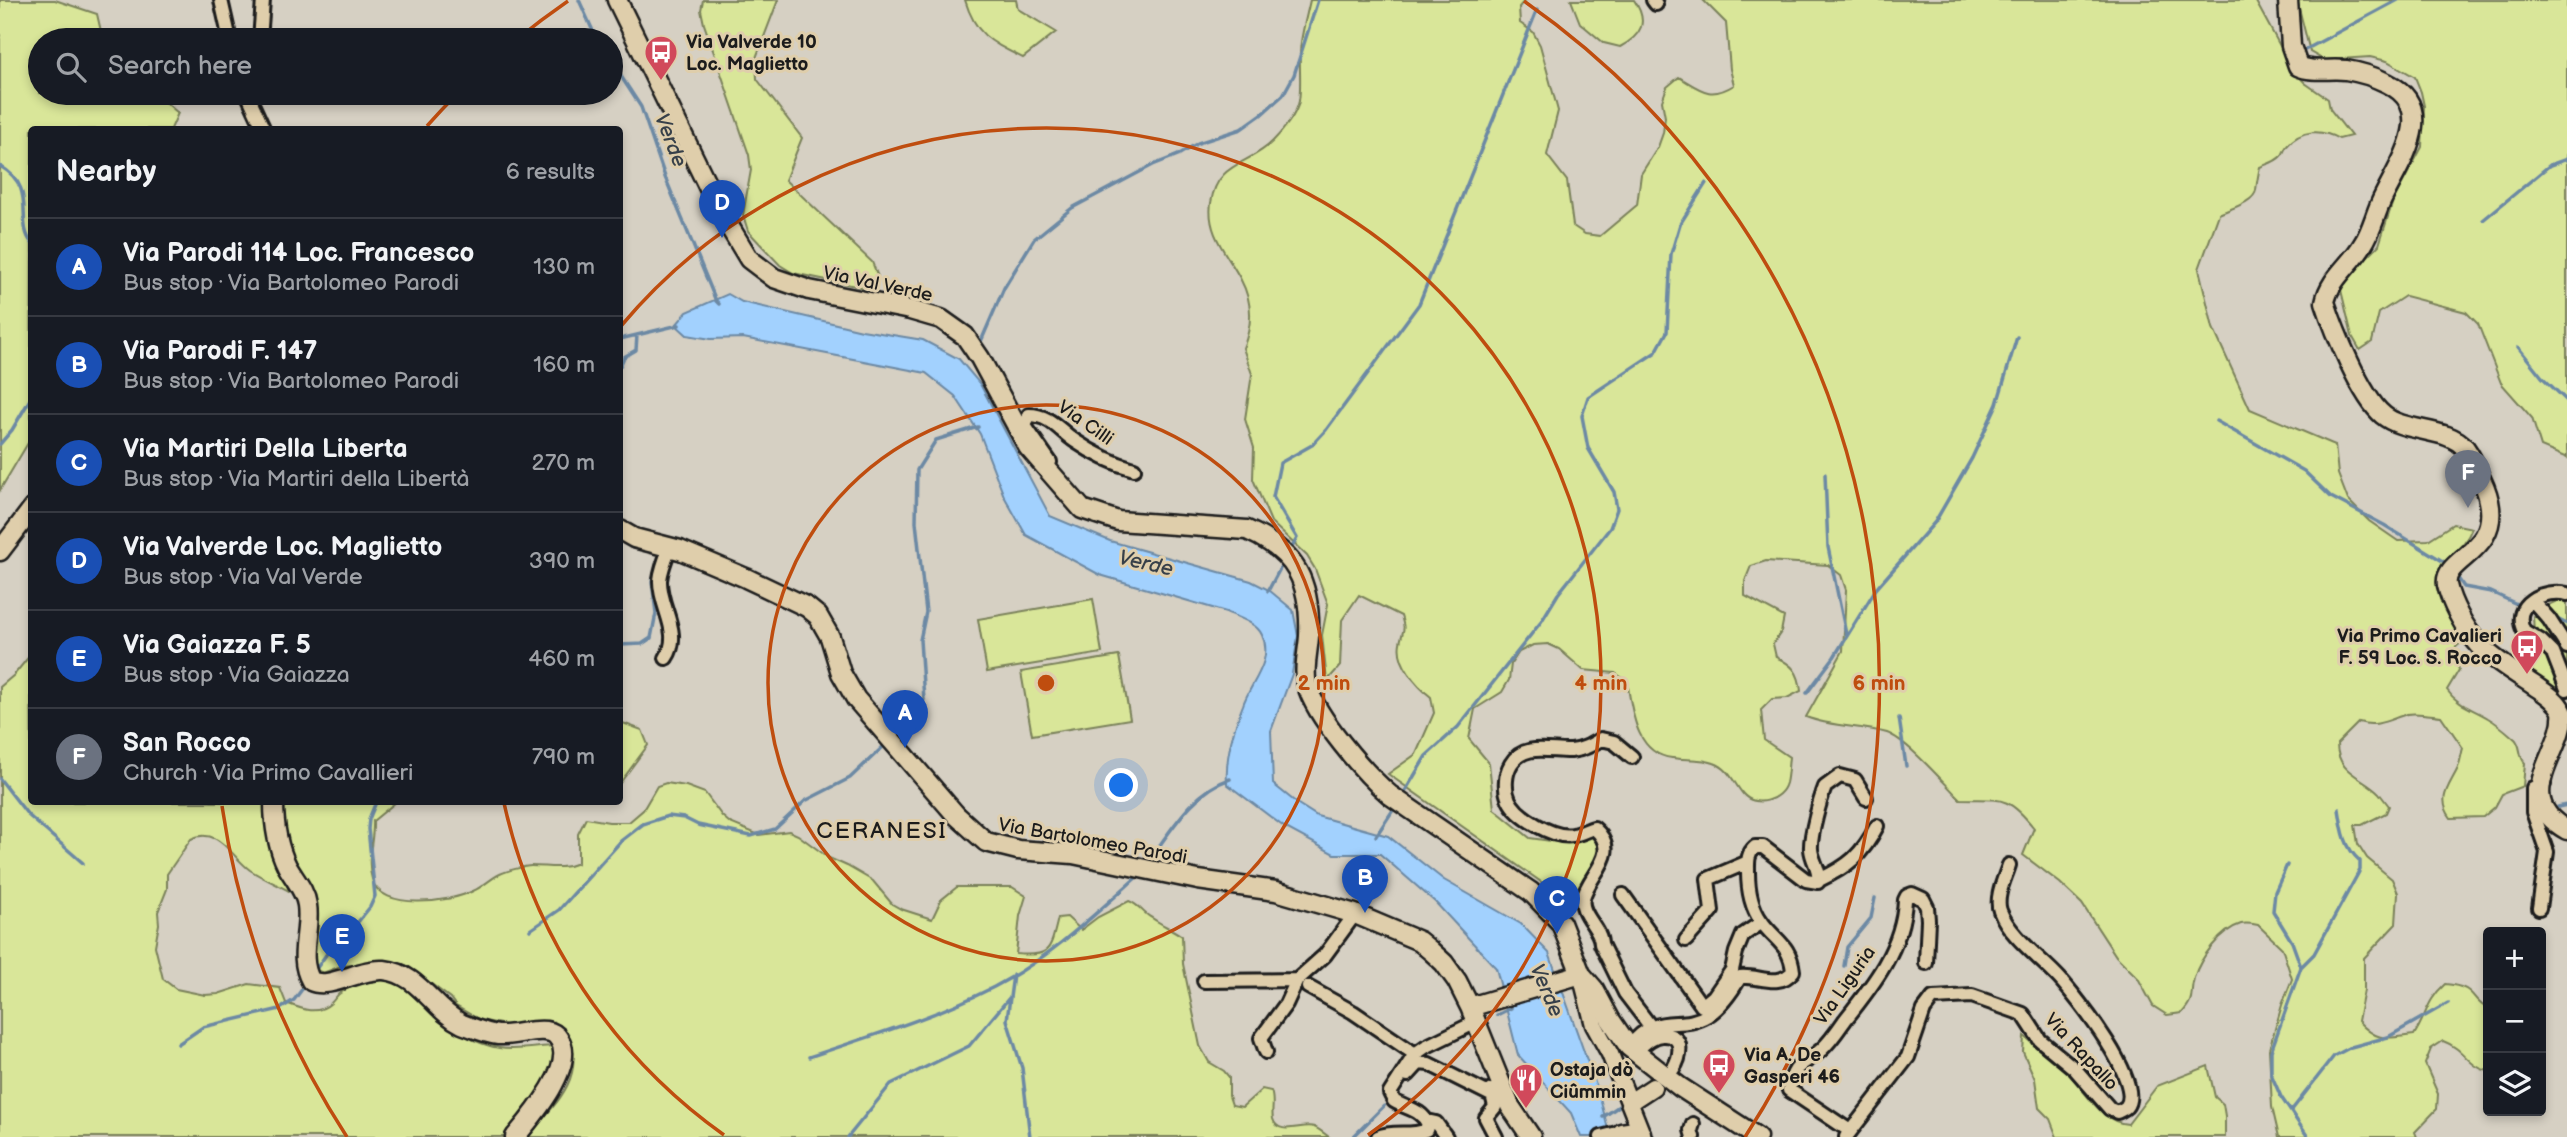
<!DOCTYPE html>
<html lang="en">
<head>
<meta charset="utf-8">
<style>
	body { margin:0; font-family:"Balsamiq Sans",sans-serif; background:#20242c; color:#f1f3f6 }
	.controls { position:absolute; right:21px; bottom:21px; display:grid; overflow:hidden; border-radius:7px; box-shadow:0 4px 10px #0003 }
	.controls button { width:63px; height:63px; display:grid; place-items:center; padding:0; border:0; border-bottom:2px solid #363941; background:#171b24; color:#f1f3f6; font:35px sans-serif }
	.you { position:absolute; left:1122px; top:786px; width:24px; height:24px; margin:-18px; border:5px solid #fff; border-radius:50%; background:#1a73e8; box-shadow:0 0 0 10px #1a73e833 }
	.badge { display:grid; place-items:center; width:46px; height:46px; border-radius:50%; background:#2563eb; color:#fff; font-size:23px; font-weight:700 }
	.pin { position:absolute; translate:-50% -58px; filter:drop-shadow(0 2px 4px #0008) }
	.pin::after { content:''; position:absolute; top:37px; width:24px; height:21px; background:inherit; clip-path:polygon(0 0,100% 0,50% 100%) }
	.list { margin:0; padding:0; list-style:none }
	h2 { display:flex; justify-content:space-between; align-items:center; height:91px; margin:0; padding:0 28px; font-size:30px }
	h2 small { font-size:23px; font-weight:400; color:#9ea1a6 }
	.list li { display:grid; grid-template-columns:46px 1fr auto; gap:21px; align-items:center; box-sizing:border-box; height:98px; padding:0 28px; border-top:2px solid #363941 }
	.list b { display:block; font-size:26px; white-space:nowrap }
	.list p { margin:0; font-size:23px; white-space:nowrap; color:#9ea1a6 }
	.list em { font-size:23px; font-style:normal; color:#9ea1a6 }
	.icon { flex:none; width:38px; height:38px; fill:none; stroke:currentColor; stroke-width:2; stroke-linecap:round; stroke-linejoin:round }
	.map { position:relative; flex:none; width:2567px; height:1137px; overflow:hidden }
	.search { position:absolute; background:#171b24; box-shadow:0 4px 10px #0003; left:28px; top:28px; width:595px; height:77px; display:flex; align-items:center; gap:18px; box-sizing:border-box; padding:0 24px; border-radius:38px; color:#9ea1a6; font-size:26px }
	.panel { position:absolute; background:#171b24; box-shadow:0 4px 10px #0003; left:28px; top:126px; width:595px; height:679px; border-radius:7px }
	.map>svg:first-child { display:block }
</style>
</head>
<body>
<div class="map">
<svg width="2567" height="1137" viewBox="0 0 2567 1137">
	<rect width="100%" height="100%" fill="#d6d0c3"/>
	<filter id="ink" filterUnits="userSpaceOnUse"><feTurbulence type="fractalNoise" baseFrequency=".0143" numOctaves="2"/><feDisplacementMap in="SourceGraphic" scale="14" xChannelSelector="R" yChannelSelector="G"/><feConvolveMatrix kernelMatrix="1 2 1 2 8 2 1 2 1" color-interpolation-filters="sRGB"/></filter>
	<g filter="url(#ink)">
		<!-- green -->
		<path fill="#d9e699" stroke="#7a815a" stroke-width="2" d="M0,0H55L97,14L103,40H40V93H155L178,113L171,129L32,130L31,438L0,490Z
			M703,0H778L756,58L757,79L802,138L785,180L872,262L878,277L870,289L793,273L780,265L748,231L743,215L751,170L749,155L704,24L701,10Z
			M965,0H1016L1018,9L1056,32L1023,58C991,42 976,36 965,0Z
			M1310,0H1525L1519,7L1520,23L1533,32L1540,45L1558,111L1547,155L1567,181L1573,226L1585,234L1600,236L1637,205L1641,174L1658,147L1663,133L1665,117L1662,101L1667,87L1679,77C1701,90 1710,100 1734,85L1730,69L1726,23L1703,0H2255L2293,70L2305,83L2328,99L2330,109L2351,136L2339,139C2322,129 2301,129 2287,146C2284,149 2284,154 2281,156C2276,162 2267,164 2260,167C2258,175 2257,182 2256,190C2255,202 2229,209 2219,214L2199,269L2213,328L2250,409L2335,445L2338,474L2348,500L2369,521L2398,541L2428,540L2453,524L2472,528C2465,546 2456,549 2444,563C2425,587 2453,617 2464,640L2454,649L2459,670L2447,690C2458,706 2472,708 2488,718C2497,723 2507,732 2515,739C2522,746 2518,756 2525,763L2523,786L2502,794L2495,807L2483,817L2451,818C2437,799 2448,788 2457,770C2460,764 2461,755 2463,748L2441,716C2431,715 2417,712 2407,714C2390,719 2377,728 2359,722L2337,744C2337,773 2362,776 2379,793C2382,797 2386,802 2389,806L2386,813L2362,825H2355L2358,844L2367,858L2392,879L2398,893L2396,924L2364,958V990L2358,1021C2378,1043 2387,1038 2414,1035C2427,1015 2426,1001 2445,984C2478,987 2468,998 2488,1009V1071C2468,1067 2465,1049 2443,1041L2431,1049L2425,1064L2438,1094L2437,1109L2415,1132L2417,1137H2279L2272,1107L2269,1049L2282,1005L2292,979L2282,948L2258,925C2253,924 2246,923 2241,924C2221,930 2200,958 2194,978C2189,996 2196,997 2182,1013L2167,1015L2153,1006L2138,978L2116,956L2082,904L2060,883L2023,855L2034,828C2007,794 2001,800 1960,799C1943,782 1907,740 1887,733C1861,725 1834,728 1806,717L1843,651L1846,590L1841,575L1828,565L1766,561L1751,566L1745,581V596L1784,617L1781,632L1773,644L1776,657C1793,665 1799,672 1801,691L1787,698L1772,699L1761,710L1764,740L1789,757C1788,765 1788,775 1786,783C1781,801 1755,808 1743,794C1733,782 1730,769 1714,763C1702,758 1685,760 1672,758C1635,754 1632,709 1627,681L1615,673L1583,670L1559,649L1548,644L1533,645L1519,652L1511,664L1509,680L1502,692L1475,709L1469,739L1489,763L1494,809L1530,838L1565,843L1591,834L1599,847L1597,860L1571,903L1388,774L1416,754L1434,713L1431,697C1417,686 1396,663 1400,643C1403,628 1406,632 1401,616L1359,595L1342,620L1340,666L1327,681L1322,635L1328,604L1315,569L1307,556L1271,522L1253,479L1254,448L1245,419L1252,374L1243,348C1272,278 1203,256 1211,203C1217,161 1249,166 1273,141C1282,132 1297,114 1299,101C1302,82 1298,61 1301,42C1303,28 1307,14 1310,0Z
			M1571,0H1634C1649,22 1642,35 1620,47L1604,43L1580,23Z
			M2297,0H2567V458L2541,447L2532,418L2501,383L2478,324L2466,312L2405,296L2379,313L2372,342L2360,350L2352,336L2341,290L2347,277L2379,245L2393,201L2422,147L2424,106L2421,92L2415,77L2387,61L2370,57L2324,60L2310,52Z
			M1093,599L1102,653L987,672L978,619Z
			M2559,600L2567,602V697C2548,693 2525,671 2522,652L2534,632L2533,616L2537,610Z
			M31,654L32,802H268L270,835L289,891C276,884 262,878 250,870C231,856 218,826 191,839L167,874V889L158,912L159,924L155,946L163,979L176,989L205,995L218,994L249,984L280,988L286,1003C301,1009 317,1016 331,1003C336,998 337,994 343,991C360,982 376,980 396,980C425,1007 458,1041 499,1048C515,1051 536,1047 553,1046L560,1058L509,1137H0V687L14,675Z
			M1119,656L1130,719L1032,735L1021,672Z
			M620,722L642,730L648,745L620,783Z
			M666,783L686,786L705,793L722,816L730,823L759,835L789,831L798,835L829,858L847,866L873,881L892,904L901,909L932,919L941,900L957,887H1012L1026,896L1020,916L1016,954C1051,957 1050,950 1058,918L1067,917L1081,930L1098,917L1129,901C1140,905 1142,913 1152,918C1162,925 1172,929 1182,936L1183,964L1200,1046L1209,1062L1224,1071L1229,1077V1096L1232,1105L1242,1107L1262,1089L1271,1091C1275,1101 1271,1110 1273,1119C1278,1137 1303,1123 1314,1127C1319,1129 1325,1134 1329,1137H526C550,1110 589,1077 567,1037L480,1020L456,1006L450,998L406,965L379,963L341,966L323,973L314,969L305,879L283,835L280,802H396L373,821C374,840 366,860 372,879C380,912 451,902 473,891C483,887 491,878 500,874C506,871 525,866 531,866C548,866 562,870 578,863V834L586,818L609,822H629L643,810L657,786Z
			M2024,1036C2039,1048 2054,1059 2067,1072C2085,1090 2101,1123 2128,1124L2157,1086L2208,1066L2215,1097L2223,1104L2225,1116V1137H2057L2050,1119L2039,1108L2035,1079L2023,1052Z"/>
		<!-- water -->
		<path fill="#a2d1fe" stroke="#6c89a4" stroke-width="2" d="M728,294L742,302L862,330L923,340L959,359L980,384L1050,516L1110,541L1251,581L1269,590L1293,610L1298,636L1292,674L1271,731L1273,784L1298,804L1317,816L1388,836L1444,880L1521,924L1549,953L1599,1094L1610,1137H1581L1571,1113L1518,1055L1496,968L1435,902L1380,854H1334L1284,827L1227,784C1225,758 1233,730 1243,705C1251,682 1274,660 1262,635C1257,623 1237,617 1226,612L1100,575L1026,535L1004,496L980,434L955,396L926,373L743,338L711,339L687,335L676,325L687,312Z"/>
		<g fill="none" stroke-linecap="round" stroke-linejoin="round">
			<!-- stream -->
			<path stroke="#6c89a4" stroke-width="3.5" d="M579,0L597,40
				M2303,51L2398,0
				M611,61L641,107L665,177L716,301L719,304
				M0,166C39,188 14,223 32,243
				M2483,220L2550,165L2567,159
				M620,339L679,325
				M979,346L1004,288L1034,239L1072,208L1153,165L1178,155L1198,143L1241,129L1262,114L1283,95L1294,75L1318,0
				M2518,347L2542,377L2567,401
				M620,366L624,357L636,350L637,335
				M2216,421L2304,471L2331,497L2384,525L2449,565
				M0,444L12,430L32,396
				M1825,474L1828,547L1846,634
				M1290,551L1297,538L1273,497L1280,463L1312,445L1326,430L1419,304L1537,10
				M2455,574L2464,587L2491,592L2521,606
				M1268,591L1284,561
				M2555,618L2567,624
				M620,645L642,644L651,638L656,613L652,581L657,567
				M1807,693L1834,657L1876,589L1935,522L1972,458L1997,404L2017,337
				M1899,718L1906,766
				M896,734L924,700L920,640L926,612L916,522L917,470L936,440L978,427
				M0,779L28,815L83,863
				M1401,798L1426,756L1458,727L1541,622L1558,594L1610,528L1617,509L1614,492L1588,448L1582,416L1588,397L1656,352L1667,332L1671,254L1680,224L1706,183
				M2558,807L2567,805
				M1376,836L1395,807
				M1149,860C1171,831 1193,791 1230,779
				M2287,865L2275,892L2273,911L2292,942L2301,967
				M530,930L559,910L621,841L643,824L668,816L684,818L698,825L751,836L775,829L805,801L850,778L885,745
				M1844,966L1847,947L1871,918L1875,898
				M314,972L337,939L354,927L370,907L375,896L368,829L369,819L376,802
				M1013,975L1007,1020L1022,1068L1030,1137
				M1497,1015L1511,1008
				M178,1044L203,1027L280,1009L294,1000L306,984
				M809,1057C871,1036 935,1017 994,987C1048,959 1093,916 1138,876
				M2291,1111L2334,1056L2351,1047L2388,1037L2448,1003
				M1603,1117L1622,1104
				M848,1137L891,1084L969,1046L1009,998
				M1353,1137L1384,1106
				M2308,1137L2281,1097L2271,1074V1051L2301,967L2314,954L2360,870V861C2344,847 2342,829 2339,809"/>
			<defs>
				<path id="minor" d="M221,0L230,40
					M1653,0L1656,4
					M260,40L263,0
					M247,93L264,130
					M1050,462L1025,426L1029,415C1050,415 1059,430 1075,441C1094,454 1112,463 1134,469
					M2567,594C2544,588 2510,604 2524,631L2541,641L2553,653L2567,689
					M2532,600L2549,619L2567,647
					M666,658C683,633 659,607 660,580C661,570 666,557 670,547
					M1632,757L1614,742L1601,739C1591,745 1583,750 1571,751C1551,752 1524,742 1511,764C1505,774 1504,789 1509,800C1517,817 1554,839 1573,835C1580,834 1587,830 1594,828C1623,853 1589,873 1583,898C1579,914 1601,928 1601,944L1625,993L1651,1027
					M1819,880C1849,866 1862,855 1877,826
					M1623,895L1702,1006L1714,996L1732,970L1736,952L1743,935L1762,922
					M2539,908L2547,852L2533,812V788L2544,784
					M1686,940L1712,911L1708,879L1748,862
					M1204,981L1297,980
					M1308,987L1353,1012L1415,1054
					M1629,1047C1659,1009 1678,1033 1708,1015C1722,1006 1732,991 1740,977C1759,975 1779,989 1793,971C1790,944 1775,941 1761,921C1751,907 1748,889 1748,872C1748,862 1747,854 1755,847H1763L1806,880L1818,882C1821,869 1812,862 1811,849C1810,836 1820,800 1825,787L1840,776L1855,780L1866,798
					M1266,1052L1261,1038L1286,1004L1297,980L1325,955L1355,914
					M1635,1052C1643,1045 1653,1034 1664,1035C1686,1035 1680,1058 1673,1069
					M1408,1075L1419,1063L1429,1064L1491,1095
					M1491,1090L1495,1107L1486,1118L1496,1137
					M1427,1121L1436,1123L1446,1137
					M1693,1124L1691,1130L1693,1137
					M1850,1131L1789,1090C1794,1061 1802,1067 1821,1050C1830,1042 1838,1030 1845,1020C1873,985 1903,947 1905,900L1907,896L1912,894L1923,899L1927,907L1928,920L1926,963
					M1378,1137C1393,1130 1412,1137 1426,1130L1428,1124C1421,1109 1407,1109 1394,1101L1390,1093L1415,1054L1425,1047L1476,1022
					M1601,1137L1621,1132
					M1846,1137L1908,1057L1924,1010L1933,998L1972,996L2023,1014L2040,1040L2075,1069L2110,1109L2117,1112C2118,1112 2125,1108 2126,1107C2146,1084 2076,997 2060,979C2042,959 2010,937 2000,911C1995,897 2005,878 2009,865"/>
				<path id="tertiary" d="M1581,974L1594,1025L1610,1054L1643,1137
					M1630,1102L1653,1087
					M1621,1132L1635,1130L1642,1133"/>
				<path id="secondary" d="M617,0L720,211L749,259L774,278L809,290L910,310L941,319L965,336L980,358L1028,447L1082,509L1118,521L1247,530C1297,552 1311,583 1309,636C1308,652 1303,670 1307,685C1315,716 1365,774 1390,795L1531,892L1561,923L1581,974L1594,989L1610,1019L1629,1047L1680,1087L1757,1137
					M2288,0L2291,46L2298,66C2313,73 2329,68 2346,70C2359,72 2375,77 2387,83C2442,110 2396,167 2380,204C2374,218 2371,232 2363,244C2351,265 2330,278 2325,302C2334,330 2361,397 2383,415C2404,433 2449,427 2465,448C2470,455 2474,463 2477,471C2482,480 2487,491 2489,501C2500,553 2442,558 2447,585C2451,603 2464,627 2476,641C2487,656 2519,675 2535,686C2545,693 2557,700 2562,711C2567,749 2507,797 2567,830
					M620,530L634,538L680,550L746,578L807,607L818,616L830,637L841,673L856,699L956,815L986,842L1018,850L1073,854L1198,880L1276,891L1355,914L1419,941L1431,951L1444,963L1457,981L1470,1007L1581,974
					M0,551L32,509
					M274,802C274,824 277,846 287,866C294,879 305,890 307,905C311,931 297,957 311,981C330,990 360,968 384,970C420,974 432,1009 462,1024C473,1028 487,1034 498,1035C514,1036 531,1029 546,1031C553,1032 556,1034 559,1039C577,1065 531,1118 515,1137
					M1470,1007L1510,1106L1531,1137"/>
			</defs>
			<!-- minor casing -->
			<use href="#minor" stroke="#1c1c1c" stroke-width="18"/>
			<!-- tertiary casing -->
			<use href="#tertiary" stroke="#1c1c1c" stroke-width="21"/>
			<!-- secondary casing -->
			<use href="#secondary" stroke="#1c1c1c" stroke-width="23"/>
			<!-- minor -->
			<use href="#minor" stroke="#dfceab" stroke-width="12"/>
			<!-- tertiary -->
			<use href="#tertiary" stroke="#dfceab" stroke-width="16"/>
			<!-- secondary -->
			<use href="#secondary" stroke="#dfceab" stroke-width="18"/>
		</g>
	</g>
	<!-- distance rings -->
	<g fill="none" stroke="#bf4d0f" stroke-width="3.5">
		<circle cx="1046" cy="683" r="278"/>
		<path d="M724 1135A555 555 0 0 1 504 803M621 326A555 555 0 1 1 1368 1135"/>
		<path d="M347 1137A833 833 0 0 1 222 806M427 126A833 833 0 0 1 457 94M516 40A833 833 0 0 1 568 1M1524 1A833 833 0 0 1 1745 1137"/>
	</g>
	<!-- icons -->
	<defs>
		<symbol id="bus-pin" viewBox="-11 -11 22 30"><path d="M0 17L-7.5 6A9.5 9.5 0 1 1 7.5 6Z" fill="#d1495b" stroke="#dfceab"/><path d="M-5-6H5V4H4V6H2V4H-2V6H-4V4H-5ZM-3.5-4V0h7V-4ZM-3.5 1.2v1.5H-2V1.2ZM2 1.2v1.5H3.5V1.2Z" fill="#fff"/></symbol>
		<symbol id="restaurant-pin" viewBox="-11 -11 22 30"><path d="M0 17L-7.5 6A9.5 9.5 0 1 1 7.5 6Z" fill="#d1495b" stroke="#dfceab"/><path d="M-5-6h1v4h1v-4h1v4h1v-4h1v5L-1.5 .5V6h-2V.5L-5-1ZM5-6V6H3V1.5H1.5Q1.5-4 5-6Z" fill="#fff"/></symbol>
	</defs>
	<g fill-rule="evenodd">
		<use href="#bus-pin" x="642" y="33" width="38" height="52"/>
		<use href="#bus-pin" x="2508" y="627" width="38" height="52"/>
		<use href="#bus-pin" x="1700" y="1046" width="38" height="52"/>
		<use href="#restaurant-pin" x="1507" y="1061" width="38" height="52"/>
	</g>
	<g text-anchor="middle" stroke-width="6" stroke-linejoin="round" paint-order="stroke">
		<!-- poi labels -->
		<g font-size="19" font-weight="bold" fill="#1c1c1c" stroke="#dfceab" text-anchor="start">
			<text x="686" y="48">Via Valverde 10<tspan x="686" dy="22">Loc. Maglietto</tspan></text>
			<text x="2502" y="642" text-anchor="end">Via Primo Cavalieri<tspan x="2502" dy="22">F. 59 Loc. S. Rocco</tspan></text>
			<text x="1744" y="1061">Via A. De<tspan x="1744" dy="22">Gasperi 46</tspan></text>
			<text x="1550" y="1076">Ostaja dò<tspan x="1550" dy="22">Ciûmmin</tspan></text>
		</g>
		<!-- street labels -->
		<g font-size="19" fill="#1c1c1c" stroke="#dfceab">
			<text transform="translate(878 283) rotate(12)" y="7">Via Val Verde</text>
			<text transform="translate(1086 422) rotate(35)" y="7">Via Cilli</text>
			<text transform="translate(1093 840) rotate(10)" y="7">Via Bartolomeo Parodi</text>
			<text transform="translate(1844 985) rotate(-55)" y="7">Via Liguria</text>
			<text transform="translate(2082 1051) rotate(47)" y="7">Via Rapallo</text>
		</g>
		<!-- water labels -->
		<g font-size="21" font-style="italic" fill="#374049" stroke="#dfceab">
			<text transform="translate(671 140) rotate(69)" y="7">Verde</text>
			<text transform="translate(1146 563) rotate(13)" y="7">Verde</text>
			<text transform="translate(1547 990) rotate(67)" y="7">Verde</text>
		</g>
		<!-- quarter labels -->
		<g font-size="23" letter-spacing="2" fill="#1c1c1c" stroke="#dfceab">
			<text x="882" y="838">CERANESI</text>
		</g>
	</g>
	<circle cx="1046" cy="683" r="10" fill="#bf4d0f" stroke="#dfceab" stroke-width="3.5"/>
	<g font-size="21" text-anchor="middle" font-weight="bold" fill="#bf4d0f" stroke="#dfceab" stroke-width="6" stroke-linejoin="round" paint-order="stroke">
		<text x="1324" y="690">2 min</text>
		<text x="1601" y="690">4 min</text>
		<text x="1879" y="690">6 min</text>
	</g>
</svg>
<div class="controls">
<button>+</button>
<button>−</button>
<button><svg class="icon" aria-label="layers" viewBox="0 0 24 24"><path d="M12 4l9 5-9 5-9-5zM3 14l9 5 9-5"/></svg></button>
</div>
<div class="you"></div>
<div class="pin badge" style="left:905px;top:748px;background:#1a4fb4">A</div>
<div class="pin badge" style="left:1365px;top:913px;background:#1a4fb4">B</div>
<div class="pin badge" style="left:1557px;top:934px;background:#1a4fb4">C</div>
<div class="pin badge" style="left:722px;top:238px;background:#1a4fb4">D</div>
<div class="pin badge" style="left:342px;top:972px;background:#1a4fb4">E</div>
<div class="pin badge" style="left:2468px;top:508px;background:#6b7280">F</div>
<div class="search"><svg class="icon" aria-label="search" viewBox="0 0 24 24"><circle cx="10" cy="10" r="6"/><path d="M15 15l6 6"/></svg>Search here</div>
<section class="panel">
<h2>Nearby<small>6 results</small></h2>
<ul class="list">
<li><span class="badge" style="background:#1a4fb4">A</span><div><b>Via Parodi 114 Loc. Francesco</b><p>Bus stop · Via Bartolomeo Parodi</p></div><em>130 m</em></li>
<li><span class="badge" style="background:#1a4fb4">B</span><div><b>Via Parodi F. 147</b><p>Bus stop · Via Bartolomeo Parodi</p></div><em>160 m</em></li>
<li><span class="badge" style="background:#1a4fb4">C</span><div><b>Via Martiri Della Liberta</b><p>Bus stop · Via Martiri della Libertà</p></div><em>270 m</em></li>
<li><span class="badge" style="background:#1a4fb4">D</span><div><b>Via Valverde Loc. Maglietto</b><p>Bus stop · Via Val Verde</p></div><em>390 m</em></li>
<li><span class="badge" style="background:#1a4fb4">E</span><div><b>Via Gaiazza F. 5</b><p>Bus stop · Via Gaiazza</p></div><em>460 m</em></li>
<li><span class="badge" style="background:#6b7280">F</span><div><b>San Rocco</b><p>Church · Via Primo Cavallieri</p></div><em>790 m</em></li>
</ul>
</section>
</div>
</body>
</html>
